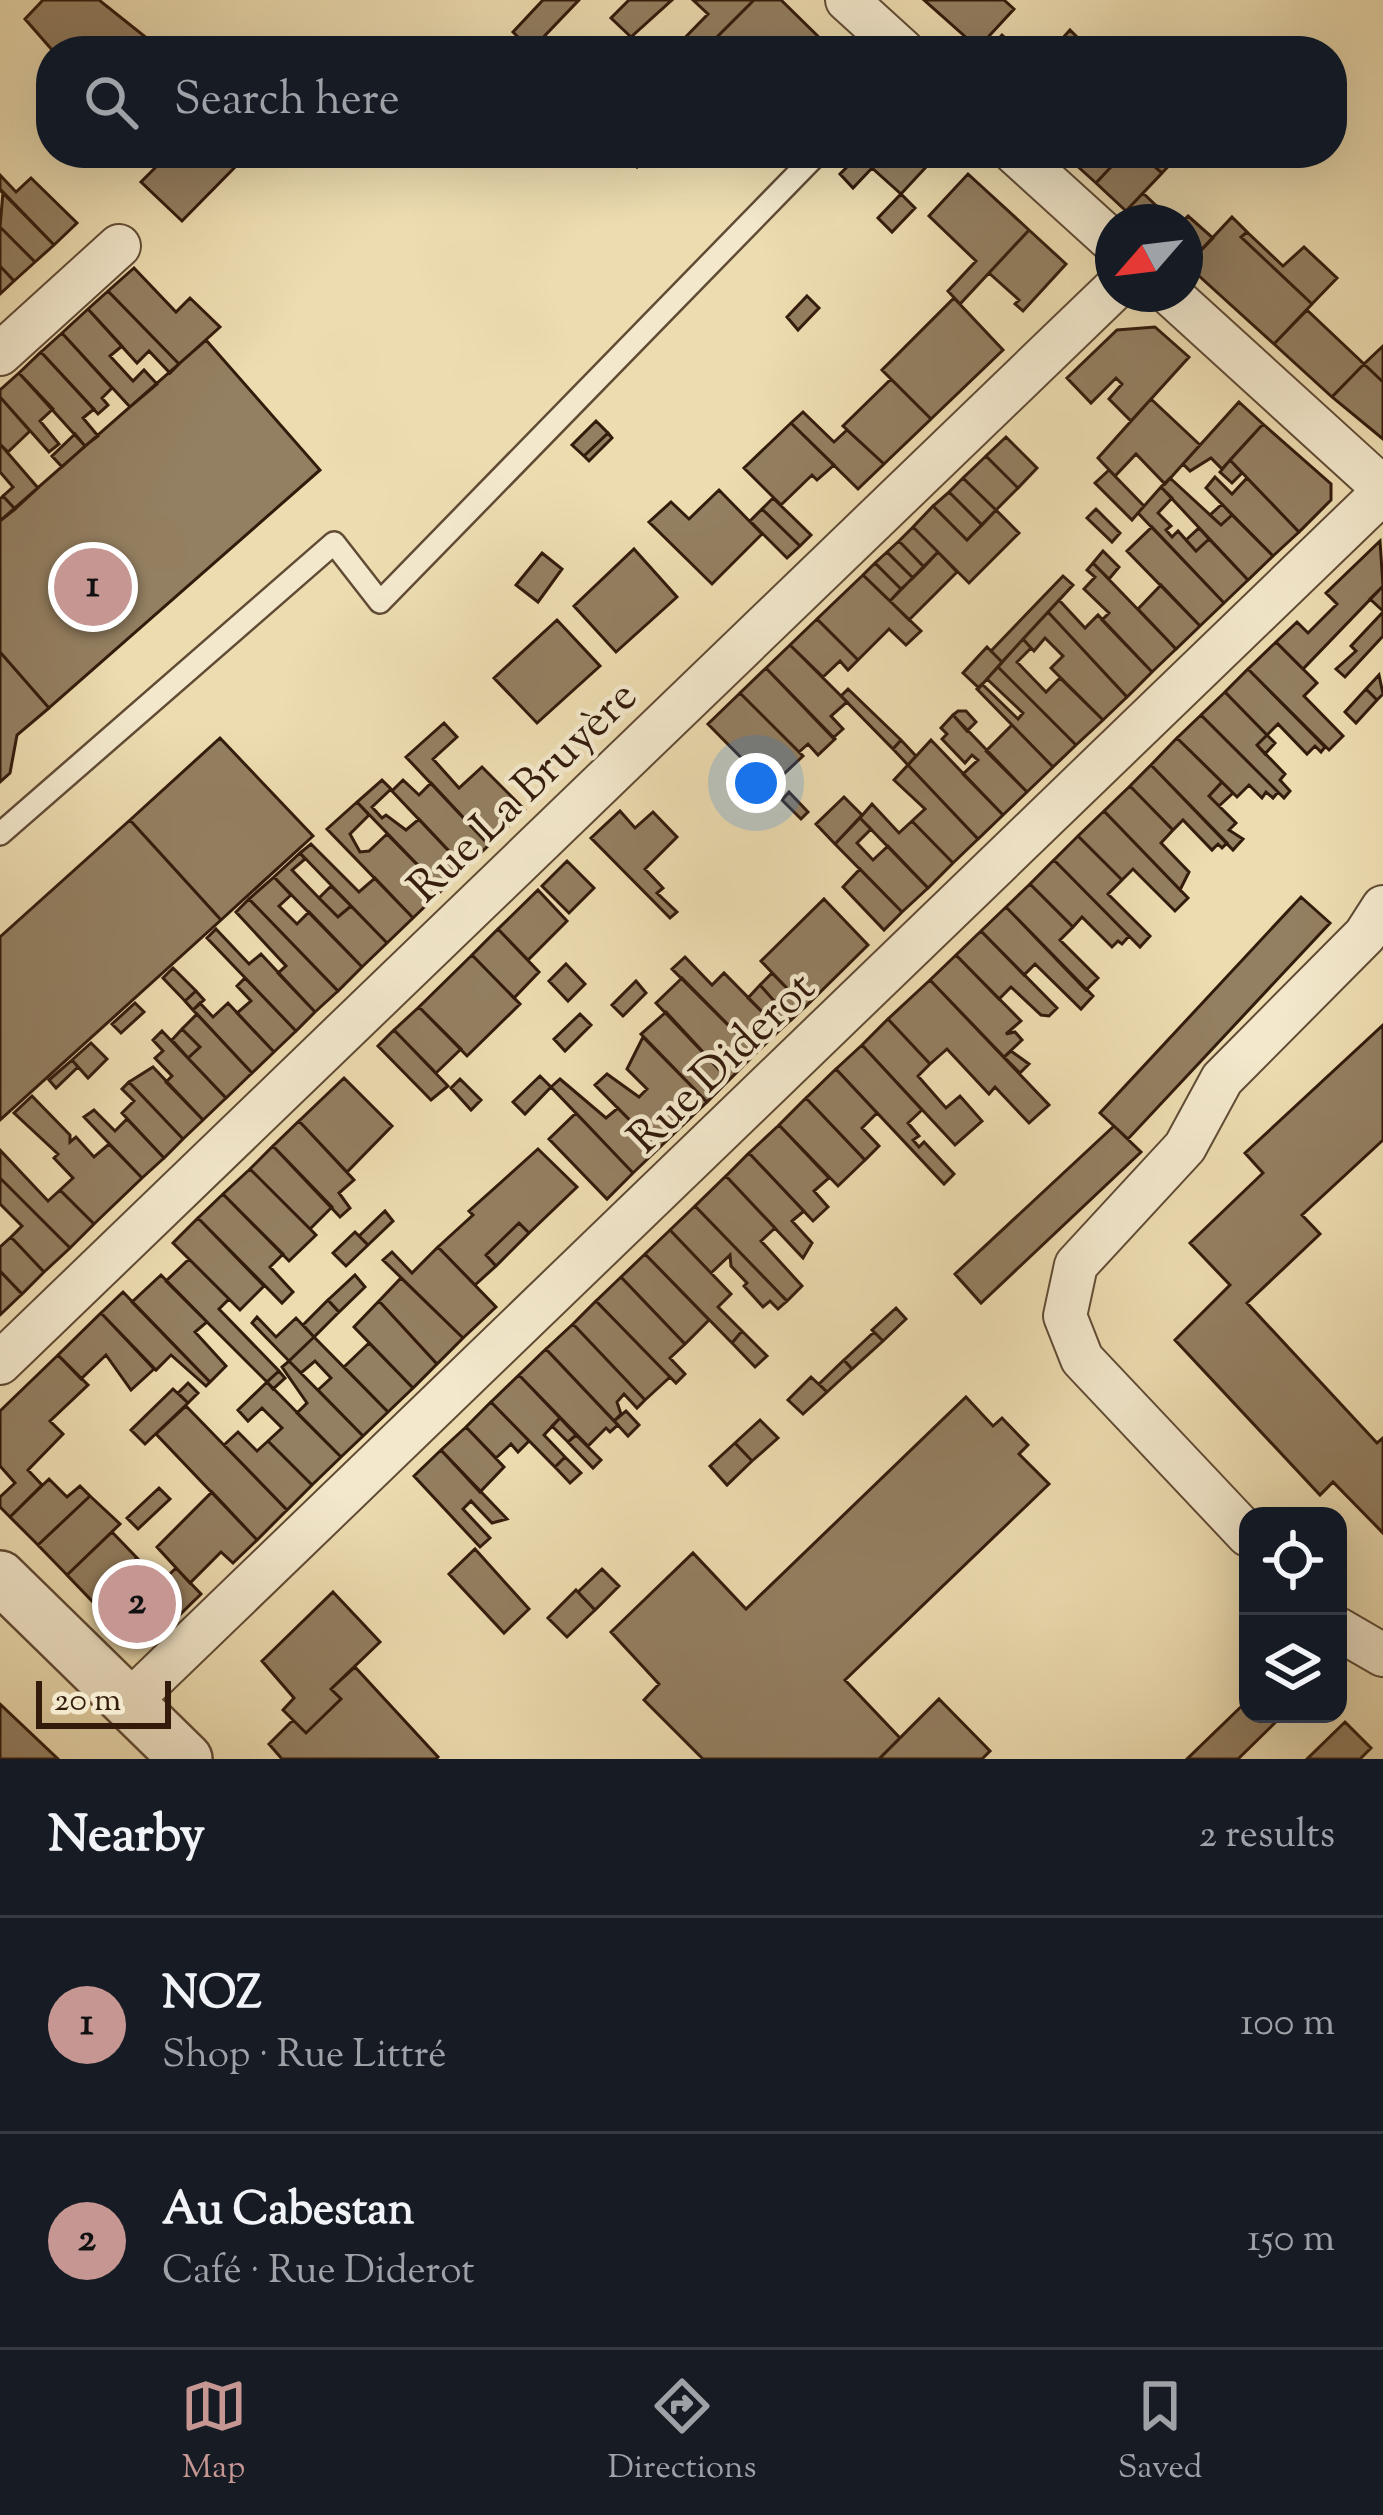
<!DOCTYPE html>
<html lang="en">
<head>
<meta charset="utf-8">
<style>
	body { margin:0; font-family:"Sorts Mill Goudy",serif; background:#242831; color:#f1f3f6 }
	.controls { position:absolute; right:36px; bottom:36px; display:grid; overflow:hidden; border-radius:24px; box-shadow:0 12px 48px #0002 }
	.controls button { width:108px; height:108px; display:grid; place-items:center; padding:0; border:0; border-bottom:3px solid #363941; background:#171b24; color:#f1f3f6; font:60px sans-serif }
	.compass { position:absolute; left:1095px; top:204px; width:108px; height:108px; border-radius:50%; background:#171b24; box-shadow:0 12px 48px #0002; rotate:242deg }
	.scale { position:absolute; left:36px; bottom:30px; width:135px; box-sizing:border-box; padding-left:12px; border:6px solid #331b0c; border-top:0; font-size:33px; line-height:42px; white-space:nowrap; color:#331b0c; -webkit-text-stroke:9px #f3e8cc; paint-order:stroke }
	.you { position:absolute; left:756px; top:783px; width:42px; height:42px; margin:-30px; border:9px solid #fff; border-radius:50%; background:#1a73e8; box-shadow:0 0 0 18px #1a73e833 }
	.badge { display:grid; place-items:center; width:78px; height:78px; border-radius:50%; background:#c59692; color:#111; font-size:39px; font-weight:700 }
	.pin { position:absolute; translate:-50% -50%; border:6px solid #fff; box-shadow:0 3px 12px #0006 }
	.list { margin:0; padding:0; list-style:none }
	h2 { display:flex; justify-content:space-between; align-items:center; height:156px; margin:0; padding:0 48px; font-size:51px }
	h2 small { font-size:39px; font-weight:400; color:#9ea1a6 }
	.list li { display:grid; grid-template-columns:78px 1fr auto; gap:36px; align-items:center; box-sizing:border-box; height:216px; padding:0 48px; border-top:3px solid #363941 }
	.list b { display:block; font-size:45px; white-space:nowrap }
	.list p { margin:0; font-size:39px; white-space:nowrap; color:#9ea1a6 }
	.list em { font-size:39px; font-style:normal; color:#9ea1a6 }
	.icon { flex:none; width:66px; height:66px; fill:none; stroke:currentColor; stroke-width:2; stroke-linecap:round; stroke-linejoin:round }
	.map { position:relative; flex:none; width:1383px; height:1759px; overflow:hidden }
	.search { position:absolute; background:#171b24; box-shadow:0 12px 48px #0002; left:36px; right:36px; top:36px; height:132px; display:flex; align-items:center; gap:30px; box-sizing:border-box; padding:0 42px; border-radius:48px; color:#9ea1a6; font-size:45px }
	.sheet { height:588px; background:#171b24 }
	nav { display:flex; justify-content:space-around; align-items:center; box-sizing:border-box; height:168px; border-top:3px solid #363941; background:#171b24; font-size:33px; color:#9ea1a6 }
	nav a { display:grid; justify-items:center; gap:6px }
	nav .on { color:#c59692 }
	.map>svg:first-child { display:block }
</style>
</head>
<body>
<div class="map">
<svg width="1383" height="1759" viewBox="0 0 1383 1759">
	<rect width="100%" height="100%" fill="#ecdcb0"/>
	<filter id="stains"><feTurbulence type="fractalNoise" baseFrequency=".00167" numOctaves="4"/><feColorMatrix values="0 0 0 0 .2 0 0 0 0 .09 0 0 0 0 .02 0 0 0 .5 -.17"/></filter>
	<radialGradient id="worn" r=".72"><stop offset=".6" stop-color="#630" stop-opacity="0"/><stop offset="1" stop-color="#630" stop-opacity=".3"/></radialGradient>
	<!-- building -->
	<path fill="#937f61" stroke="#331b0c" stroke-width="3" d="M43,0H99L163,51H53L25,19Z
		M543,0H579L531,50L513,32Z
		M629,0H672L631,37L611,18Z
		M693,0H754L703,51H672L708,14Z
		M754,0H781L833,51H703Z
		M924,0H1004L1014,9L978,48Z
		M1070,30L1089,49L1051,51Z
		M1002,35L1020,51H987Z
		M170,153H222L236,166L182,221L141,182Z
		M623,153H650L637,167Z
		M861,153H939L901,194L872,168L853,188L840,174Z
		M1085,153H1124L1096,183L1075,164Z
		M1124,153H1156L1148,161L1162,173L1126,211L1096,183Z
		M1156,153H1181L1162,173L1148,161Z
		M968,174L1029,230L960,304L948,291L976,261L929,216Z
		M0,175L16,192L31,178L77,223L54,245L0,190Z
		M3,192L54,245L35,262L0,227Z
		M1143,193L1172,221L1171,222H1140L1126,211Z
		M901,194L915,208L892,232L878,218Z
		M1188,216L1213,238L1187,265L1182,222Z
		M1232,217L1247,232L1241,237L1312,304L1274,344L1187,265Z
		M0,227L35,262L14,281L0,266Z
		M1029,230L1066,264L1023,311L1015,304L1019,300L989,273Z
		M1247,232L1283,266L1304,247L1337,278L1312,304L1241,237Z
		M0,266L14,281L0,294Z
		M134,268L176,312L190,298L220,327L179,364L108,291Z
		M108,291L179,364L170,373L149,351L137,363L88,309Z
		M807,296L819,308L798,330L787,317Z
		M954,298L1003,350L931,419L882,370Z
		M88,309L122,346L110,356L133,381L144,370L157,384L130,407L62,333Z
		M1307,310L1364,364L1332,397L1274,344Z
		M1155,327L1189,357L1131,421L1109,399L1122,384L1116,378L1091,403L1067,378L1117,330Z
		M62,333L112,388L102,398L108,405L98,414L41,352Z
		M206,340L320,470L49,708L0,652V521Z
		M1383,346V382L1364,364Z
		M41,352L94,409L83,418L98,436L85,446L19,373Z
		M1364,364L1383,382V439L1332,397Z
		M19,373L53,409L40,421L59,444L49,452L0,397V390Z
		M891,379L931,419L884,464L843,426Z
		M0,397L30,431L8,452L0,444Z
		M1151,399L1200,445L1165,484L1136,454L1115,476L1098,458Z
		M1239,402L1263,424L1222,469L1211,458L1190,471L1183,464Z
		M803,412L834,442L847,430L884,464L858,489L791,423Z
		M596,421L608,433L584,456L572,445Z
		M791,423L834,465L817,480L812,475L781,505L744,468Z
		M1263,424L1331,484V500L1299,532L1230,460Z
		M608,433L612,438L589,461L584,456Z
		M75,434L85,446L62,467L52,456Z
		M1006,437L1037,468L1018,488L986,456Z
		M0,444L38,488L15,509L3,496L13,487L0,472Z
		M986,456L1018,488L996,510L963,478Z
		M1230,460L1242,473L1232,483L1220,472Z
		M1109,470L1144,506L1132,520L1095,483Z
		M1215,477L1232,494L1247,478L1299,532L1273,556L1206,488Z
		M963,478L996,510L982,525L949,492Z
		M1170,478L1221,525L1232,515L1273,556L1248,580L1161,487Z
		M1161,487L1172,498L1158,513L1171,526L1166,530L1172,537L1178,531L1196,551L1209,539L1248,580L1224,603L1138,513Z
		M719,490L762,534L712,584L649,522L671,502L689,519Z
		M949,492L982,525L967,540L933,506Z
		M3,496L15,509L0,521V499Z
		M773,498L811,535L800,546L762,509Z
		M1222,504L1232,515L1221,525L1210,515Z
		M933,506L967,540L996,510L1019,533L969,583L913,527Z
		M762,509L800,546L787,558L750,521Z
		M1096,509L1120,533L1112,542L1087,518Z
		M913,527L938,552L924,567L899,541Z
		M1152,527L1224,603L1200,626L1127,551Z
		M1199,528L1209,539L1196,551L1186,540Z
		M899,541L924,567L913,578L887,552Z
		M1380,541L1383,586L1303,669L1276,642L1297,622L1308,633L1337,604L1326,593Z
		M634,549L677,597L616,652L574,606Z
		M1103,551L1119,567L1109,579L1093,563Z
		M887,552L913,578L901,589L875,563Z
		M938,552L957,572L909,620L890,601Z
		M542,553L562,569L538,602L516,585Z
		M875,563L901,589L890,601L863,575Z
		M1093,563L1176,649L1152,672L1102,620L1109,613L1084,589L1095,577L1087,570Z
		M863,575L921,631L906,645L889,629L858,660L817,619Z
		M1063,576L1073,585L1002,662L991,651Z
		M1161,585L1200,626L1176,649L1138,609Z
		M1383,586V611L1370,599Z
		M1059,600L1085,628L1098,615L1152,672L1127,697L1048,612Z
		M1048,612L1127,697L1103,720L1051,668L1063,656L1045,638L1034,651L1023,639Z
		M1383,612V636L1345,677L1336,669L1356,651L1351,646Z
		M817,619L858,660L848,670L840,661L823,677L790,645Z
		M557,620L600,666L537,723L494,678Z
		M1023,639L1031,648L1017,662L1046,692L1060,678L1103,720L1076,745L998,667Z
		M1276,642L1317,683L1304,696L1343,736L1329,750L1248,669Z
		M790,645L847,702L831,716L843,729L833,738L766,668Z
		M987,647L1002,662L979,688L963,673Z
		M0,652L49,708L17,735L10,773L0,782Z
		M998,667L1076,745L1053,767L977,689L982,684L1018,719L1023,713L987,679Z
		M766,668L835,739L818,755L808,744L799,752L740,693Z
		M1248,669L1325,747L1321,752L1315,746L1307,754L1278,724L1267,735L1225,692Z
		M1379,675L1383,694L1377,700L1366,689Z
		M848,689L901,740L893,749L841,696Z
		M1366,689L1377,700L1356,723L1345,712Z
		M1225,692L1267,735L1257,745L1285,774L1280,780L1290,791L1284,798L1201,715Z
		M740,693L803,756L770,787L708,724Z
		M958,711H966L976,722L967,731L953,715Z
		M953,715L1027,792L1003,815L963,774L978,760L972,755L965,763L942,739L947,734L941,728Z
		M1201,715L1278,792L1273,798L1266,792L1262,798L1249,785L1237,797L1177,738Z
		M444,723L457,737L433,759L459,788L482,767L525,810L489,845L406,757Z
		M1012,725L1053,767L1027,792L986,751Z
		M1267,735L1275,743L1265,754L1257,745Z
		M220,738L313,836L221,920L130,820Z
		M1177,738L1222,782L1209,796L1236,823L1229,830L1243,839L1233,850L1151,765Z
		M901,740L916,756L908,765L893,749Z
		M931,740L1003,815L978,839L908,765Z
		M908,765L978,839L953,863L912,821L925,809L894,780Z
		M1151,765L1227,843L1222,848L1218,844L1212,850L1183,820L1173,830L1130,786Z
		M382,780L391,789L372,807L382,818L386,815L406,830L419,819L465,868L442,890L357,802Z
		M403,780L419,795L431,783L489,845L465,868L392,791Z
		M1222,782L1233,793L1219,806L1209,796Z
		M1130,786L1173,830L1161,843L1189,872L1180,890L1104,811Z
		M789,792L808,812L801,819L782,800Z
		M844,797L862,815L835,844L816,824Z
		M357,802L369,815L350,834L360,852L369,851L387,834L442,890L413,918L327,829Z
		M872,804L899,833L912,821L953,863L928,888L860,818Z
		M620,811L635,828L653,812L677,837L645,869L663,888L657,893L677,912L670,918L591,838Z
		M1104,811L1188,898L1175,911L1133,869L1122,880L1078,836Z
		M860,818L871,829L857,843L873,860L888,846L928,888L902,912L835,844Z
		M130,820L221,920L0,1120V937Z
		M1078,836L1122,880L1108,894L1150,936L1140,947L1054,860Z
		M311,844L359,892L375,878L413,918L387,943L300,853Z
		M300,853L305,859L292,870L319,898L338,917L351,906L387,943L362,967L274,877Z
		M1054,860L1129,936L1122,944L1118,941L1112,947L1082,917L1073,927L1030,884Z
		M567,861L594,888L569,913L542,886Z
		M860,869L902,912L884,930L843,887Z
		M274,877L291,895L279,906L297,924L309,912L362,967L338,991L249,899Z
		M1030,884L1073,927L1060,940L1098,978L1086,990L1006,907Z
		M331,886L351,906L338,917L319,898Z
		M538,890L567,921L528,960L498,929Z
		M1301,897L1330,923L1128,1139L1100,1113Z
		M249,899L338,991L315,1012L278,973L286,966L236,912Z
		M824,899L868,945L805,1007L761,961Z
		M1006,907L1093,996L1081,1009L1035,964L1024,975L981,931Z
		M216,929L249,964L261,954L315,1012L296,1031L207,938Z
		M498,929L539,972L514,998L472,955Z
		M981,931L1057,1008L1049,1016L1041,1015L1011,987L999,999L956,955Z
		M472,955L520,1004L467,1056L419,1007Z
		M956,955L1021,1021L1006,1034L1015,1032L1022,1040L1004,1057L930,980Z
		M685,957L712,985L724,973L780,1030L756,1053L672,969Z
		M566,964L585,984L568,1001L549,981Z
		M173,968L196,991L185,1001L163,978Z
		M772,973L805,1007L791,1020L760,985Z
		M245,978L296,1031L274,1052L237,1013L251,1001L237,986Z
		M682,978L756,1053L729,1080L656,1003Z
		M930,980L1049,1105L1029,1123L995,1087L989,1094L947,1049L930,1064L888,1019Z
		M636,981L646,993L623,1016L612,1005Z
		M760,985L791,1020L780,1030L748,998Z
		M196,991L204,1000L193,1010L185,1001Z
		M135,1003L144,1012L121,1033L112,1024Z
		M200,1003L213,1017L228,1003L274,1052L252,1073L193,1010Z
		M419,1007L461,1049L436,1073L394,1030Z
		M666,1012L729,1080L707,1102L641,1034Z
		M197,1014L252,1073L226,1098L188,1058L200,1047L182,1029Z
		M580,1014L591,1025L565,1051L554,1039Z
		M888,1019L930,1064L918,1076L946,1108L960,1096L982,1121L955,1145L862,1045Z
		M1383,1025V1140L1302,1215L1320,1234L1247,1303L1377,1443L1383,1438V1533L1333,1482L1320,1495L1175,1340L1230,1285L1190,1243L1263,1173L1245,1153Z
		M182,1029L200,1047L188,1058L172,1040Z
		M394,1030L448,1086L431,1100L378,1046Z
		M162,1031L226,1098L203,1120L166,1082L172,1076L155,1058L163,1051L153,1040Z
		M643,1037L707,1102L658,1149L595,1085L607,1074L639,1097L647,1089L627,1069Z
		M91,1043L107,1059L88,1078L72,1060Z
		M862,1045L922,1110L908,1123L919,1136L913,1140L919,1147L924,1142L954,1174L944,1184L836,1069Z
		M1011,1051L1029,1064L1020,1073L1004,1057Z
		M72,1060L78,1067L56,1088L49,1080Z
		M153,1067L203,1120L183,1139L129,1082Z
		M836,1069L877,1113L862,1128L879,1146L865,1160L806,1098Z
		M540,1076L551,1087L525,1114L513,1102Z
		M344,1078L392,1126L347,1172L299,1121Z
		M460,1079L481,1100L471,1110L451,1088Z
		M560,1079L606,1118L618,1108L658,1149L633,1173L551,1087Z
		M129,1082L183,1139L164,1158L122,1113L134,1101L122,1089Z
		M32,1096L70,1135V1142L76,1137L94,1157L109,1144L142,1178L94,1224L60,1190L73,1178L54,1158L58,1154L14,1113Z
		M806,1098L865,1160L838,1186L779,1125Z
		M94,1110L115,1131L127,1119L164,1158L142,1178L84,1117Z
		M576,1113L633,1173L607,1199L549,1139Z
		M299,1121L354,1180L339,1193L350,1208L340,1217L273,1146Z
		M779,1125L829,1178L814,1191L828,1207L813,1221L749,1153Z
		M1114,1126L1141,1152L981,1303L955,1274Z
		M273,1146L332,1207L310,1229L250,1169Z
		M538,1149L577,1187L529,1233L519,1223L486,1255L496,1266L475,1285L438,1247L473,1215L469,1211Z
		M0,1150L48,1201L60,1190L94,1224L70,1248L0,1178Z
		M749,1153L804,1211L792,1221L812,1243L803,1258L726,1176Z
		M250,1169L316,1235L289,1261L223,1194Z
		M726,1176L775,1228L761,1241L802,1286L787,1301L695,1206Z
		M0,1178L70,1248L44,1272L11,1237L22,1226L0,1204Z
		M223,1194L283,1254L270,1267L293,1292L282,1303L198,1218Z
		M695,1206L787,1301L778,1309L770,1301L763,1307L744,1286L747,1283L731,1266L730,1255L711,1273L670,1230Z
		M385,1211L393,1221L368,1245L359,1236Z
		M198,1218L264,1286L240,1310L173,1243Z
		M519,1223L529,1233L496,1266L486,1255Z
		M670,1230L731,1294L718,1307L742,1331L732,1343L645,1254Z
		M355,1232L368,1245L346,1266L333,1253Z
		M11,1237L44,1272L22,1294L0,1271V1247Z
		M438,1247L496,1307L463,1338L383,1260L392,1252L412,1273Z
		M645,1254L709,1320L685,1344L621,1277Z
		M189,1259L229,1299L219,1309L279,1371L267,1382L166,1281Z
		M0,1271L22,1294L0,1315Z
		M161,1275L207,1322L195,1332L226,1366L210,1382L132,1302Z
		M355,1275L365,1287L339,1312L328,1300Z
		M621,1277L685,1344L670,1358L685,1374L676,1383L596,1301Z
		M401,1278L463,1338L437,1364L379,1301Z
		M123,1292L210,1382L206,1386L171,1355L156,1370L101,1313Z
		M328,1300L339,1312L314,1337L303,1325Z
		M379,1301L437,1364L413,1388L354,1327Z
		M596,1301L670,1377L645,1400L573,1324Z
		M896,1308L906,1319L883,1341L872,1330Z
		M101,1313L154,1369L131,1390L106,1355L81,1379L58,1355Z
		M257,1317L276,1337L296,1318L314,1337L289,1361L252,1323Z
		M573,1324L645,1400L637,1408L624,1394L617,1402L621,1414L614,1421L546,1349Z
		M742,1331L767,1356L755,1367L732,1343Z
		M874,1332L883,1341L852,1369L844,1360Z
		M314,1337L388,1412L363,1436L318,1390L331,1378L315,1361L301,1373L289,1361Z
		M369,1343L413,1388L388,1412L344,1367Z
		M546,1349L618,1425L610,1432L606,1428L588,1446L519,1375Z
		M58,1355L88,1385L50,1421L63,1434L28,1470L42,1485L10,1517L0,1507V1497L15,1483L0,1466V1411Z
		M844,1360L852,1369L827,1392L819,1384Z
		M289,1361L363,1436L341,1457L297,1413L307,1403L282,1367Z
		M279,1371L285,1378L273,1389L267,1382Z
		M519,1375L560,1418L544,1435L565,1457L555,1467L491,1402Z
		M811,1377L827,1392L803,1414L788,1400Z
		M267,1382L341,1457L312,1485L268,1441L282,1428L262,1408L248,1421L238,1410Z
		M188,1383L198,1393L188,1403L178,1393Z
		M173,1389L188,1403L145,1444L131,1430Z
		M966,1397L993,1426L1002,1418L1028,1445L1019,1454L1049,1484L845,1680L900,1738L879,1759H703L644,1700L659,1684L611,1632L693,1553L746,1609Z
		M491,1402L529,1441L518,1452L511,1444L496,1458L466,1427Z
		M186,1406L287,1510L257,1540L156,1434Z
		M626,1411L639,1425L628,1436L614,1421Z
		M560,1418L576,1435L568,1442L552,1426Z
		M760,1420L778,1438L752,1461L735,1443Z
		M466,1427L504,1467L480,1492L441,1450Z
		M238,1432L257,1451L268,1441L312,1485L287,1510L224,1445Z
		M576,1435L601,1460L593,1468L568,1442Z
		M735,1443L752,1461L727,1485L710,1466Z
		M441,1450L507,1519L492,1523L471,1501L463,1509L490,1538L480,1547L414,1476Z
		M565,1457L581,1473L570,1483L555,1467Z
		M49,1479L67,1497L80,1486L90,1496L38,1545L10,1517Z
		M159,1488L170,1499L138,1529L127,1518Z
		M212,1492L257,1540L233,1563L221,1552L190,1583L157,1547Z
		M90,1496L120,1524L67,1575L38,1545Z
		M112,1532L137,1558L93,1602L67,1575Z
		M475,1549L529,1609L504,1633L449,1574Z
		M137,1558L160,1583L176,1568L201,1594L156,1638L131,1639L93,1602Z
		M602,1569L619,1586L595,1610L578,1592Z
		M576,1590L595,1610L567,1637L548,1618Z
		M333,1592L380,1642L331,1689L341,1699L306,1733L283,1710L294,1698L262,1661Z
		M355,1667L438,1757L436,1759H282L269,1744L293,1720L306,1733L341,1699L331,1689Z
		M939,1699L990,1751L982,1759H879Z
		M1248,1700V1714H1284L1238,1759H1187Z
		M0,1704L58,1759H0Z
		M1345,1722L1371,1748L1360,1759H1307Z"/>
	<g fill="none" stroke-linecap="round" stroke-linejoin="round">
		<defs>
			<path id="service" d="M0,834L334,543L380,602L818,153"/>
			<path id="minor" d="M847,0L903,51
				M1015,153L1113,242
				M1170,294L1383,488
				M0,354L119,246
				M0,1363L1113,290
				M1248,1535L1082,1359L1065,1316L1076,1265L1185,1147L1222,1079L1365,935L1383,907
				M1338,1629L1383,1655
				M128,1703L1383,492"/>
			<path id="tertiary" d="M0,1577L186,1759"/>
		</defs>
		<!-- service casing -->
		<use href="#service" stroke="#614b35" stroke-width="26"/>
		<!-- minor casing -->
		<use href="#minor" stroke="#614b35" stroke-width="46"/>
		<!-- tertiary casing -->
		<use href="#tertiary" stroke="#614b35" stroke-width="56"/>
		<!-- service -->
		<use href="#service" stroke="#f3e8cc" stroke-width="21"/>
		<!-- minor -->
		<use href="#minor" stroke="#f3e8cc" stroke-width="42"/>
		<!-- tertiary -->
		<use href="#tertiary" stroke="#f3e8cc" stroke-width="51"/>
	</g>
	<g text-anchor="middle" stroke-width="9" stroke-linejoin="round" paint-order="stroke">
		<!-- street labels -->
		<g font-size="45" fill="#331b0c" stroke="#f3e8cc">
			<text transform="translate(521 790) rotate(-44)" y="16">Rue La Bruyère</text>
			<text transform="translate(720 1061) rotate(-44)" y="16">Rue Diderot</text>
		</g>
	</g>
	<rect width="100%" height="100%" filter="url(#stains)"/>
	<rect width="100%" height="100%" fill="url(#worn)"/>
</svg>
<div class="controls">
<button><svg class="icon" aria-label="locate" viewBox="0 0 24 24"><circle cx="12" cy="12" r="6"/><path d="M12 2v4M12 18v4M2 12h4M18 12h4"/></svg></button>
<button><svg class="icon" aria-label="layers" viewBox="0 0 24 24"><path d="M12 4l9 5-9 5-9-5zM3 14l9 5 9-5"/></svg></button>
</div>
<svg class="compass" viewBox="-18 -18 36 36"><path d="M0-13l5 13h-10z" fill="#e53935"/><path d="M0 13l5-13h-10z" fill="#9ea1a6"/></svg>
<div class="scale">20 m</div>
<div class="you"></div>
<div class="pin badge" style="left:93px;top:587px">1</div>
<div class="pin badge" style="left:137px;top:1604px">2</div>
<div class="search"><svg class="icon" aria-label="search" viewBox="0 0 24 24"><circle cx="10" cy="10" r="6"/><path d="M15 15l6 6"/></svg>Search here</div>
</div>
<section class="sheet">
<h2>Nearby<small>2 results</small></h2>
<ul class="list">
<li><span class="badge">1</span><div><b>NOZ</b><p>Shop · Rue Littré</p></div><em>100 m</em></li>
<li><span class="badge">2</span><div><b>Au Cabestan</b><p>Café · Rue Diderot</p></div><em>150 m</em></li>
</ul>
</section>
<nav>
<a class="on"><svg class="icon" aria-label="map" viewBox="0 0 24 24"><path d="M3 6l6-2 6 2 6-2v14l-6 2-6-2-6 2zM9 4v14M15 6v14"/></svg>Map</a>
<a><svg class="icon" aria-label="directions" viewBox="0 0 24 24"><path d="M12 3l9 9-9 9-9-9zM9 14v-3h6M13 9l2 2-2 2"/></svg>Directions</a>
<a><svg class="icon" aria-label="saved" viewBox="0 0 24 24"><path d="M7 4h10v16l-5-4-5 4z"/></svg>Saved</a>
</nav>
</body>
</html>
